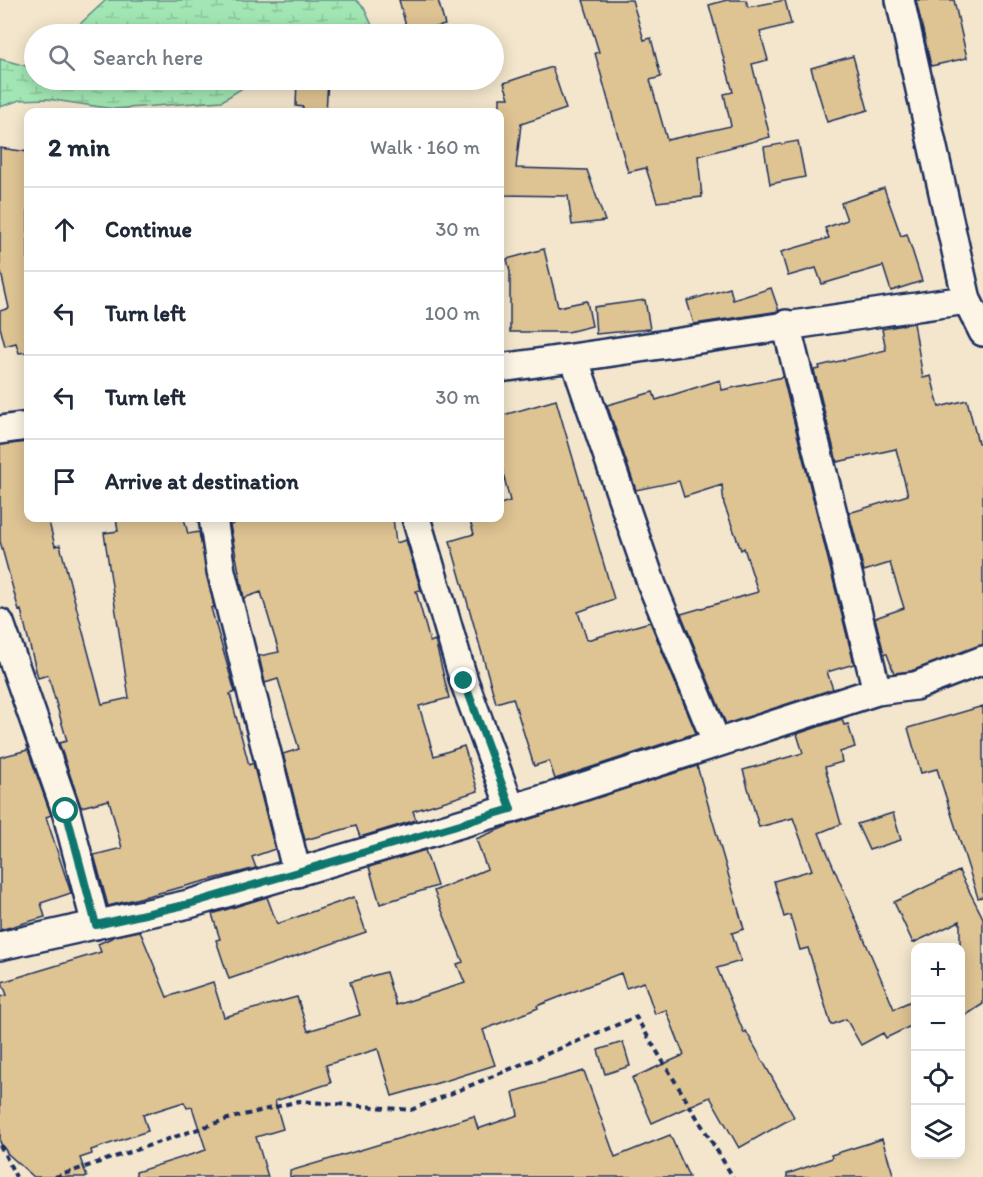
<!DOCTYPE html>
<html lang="en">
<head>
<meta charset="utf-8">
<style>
	body { margin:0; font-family:Itim,sans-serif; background:#f2f2f3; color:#1f2937 }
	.controls { position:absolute; right:18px; bottom:18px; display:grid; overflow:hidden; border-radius:12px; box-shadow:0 3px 15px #0003 }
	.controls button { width:54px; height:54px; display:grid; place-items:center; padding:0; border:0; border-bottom:2px solid #e0e1e3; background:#fff; color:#1f2937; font:30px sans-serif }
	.stop { position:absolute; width:18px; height:18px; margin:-14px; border:4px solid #0f766e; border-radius:50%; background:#fff }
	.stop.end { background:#0f766e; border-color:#fff; box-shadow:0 2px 6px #0008 }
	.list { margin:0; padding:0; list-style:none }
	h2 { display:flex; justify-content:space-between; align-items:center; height:78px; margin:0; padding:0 24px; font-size:26px }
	h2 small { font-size:20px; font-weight:400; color:#747a83 }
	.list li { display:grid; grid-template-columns:39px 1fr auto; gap:18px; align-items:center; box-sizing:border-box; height:84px; padding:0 24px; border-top:2px solid #e0e1e3 }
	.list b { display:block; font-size:22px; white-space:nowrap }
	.list em { font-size:20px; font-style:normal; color:#747a83 }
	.icon { flex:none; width:33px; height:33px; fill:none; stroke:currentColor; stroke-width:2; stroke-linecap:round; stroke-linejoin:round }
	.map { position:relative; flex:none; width:983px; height:1177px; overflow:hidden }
	.search { position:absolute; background:#fff; box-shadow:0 3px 15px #0003; left:24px; top:24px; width:480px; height:66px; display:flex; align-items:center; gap:15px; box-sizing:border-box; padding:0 21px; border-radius:33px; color:#747a83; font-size:22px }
	.panel { position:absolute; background:#fff; box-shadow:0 3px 15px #0003; left:24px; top:108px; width:480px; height:414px; border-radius:12px }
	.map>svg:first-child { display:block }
</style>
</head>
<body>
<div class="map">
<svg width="983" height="1177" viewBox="0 0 983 1177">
	<defs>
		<pattern id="wetland-marsh" width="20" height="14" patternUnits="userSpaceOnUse" patternTransform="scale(1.5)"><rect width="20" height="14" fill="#a2e7b3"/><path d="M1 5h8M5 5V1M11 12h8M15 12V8" fill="none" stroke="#8bc69c"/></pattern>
	</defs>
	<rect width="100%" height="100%" fill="#f3e6cc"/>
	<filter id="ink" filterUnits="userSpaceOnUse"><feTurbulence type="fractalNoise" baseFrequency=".0167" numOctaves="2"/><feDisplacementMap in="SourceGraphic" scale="12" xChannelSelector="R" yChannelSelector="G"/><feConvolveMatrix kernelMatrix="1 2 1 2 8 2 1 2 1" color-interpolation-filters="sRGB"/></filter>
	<g filter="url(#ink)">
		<!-- wetland -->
		<path fill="url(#wetland-marsh)" stroke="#5e8b88" stroke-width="1.5" d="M106,0H356L364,8L376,34H74L79,25Z
			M0,59L34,68V80H247L244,87L222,101L114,109L47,99L20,100L0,107Z"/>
		<!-- building -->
		<path fill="#dec393" stroke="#1b2f5e" stroke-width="1.5" d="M399,0H438L445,25L408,34Z
			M583,0H632L644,40L651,38L661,77L650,80L667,140L731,126L724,94L733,92L709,5L727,0H746L748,7L785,0L791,24L760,32L768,60L752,64L770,137L698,156L702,197L657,202L646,168L628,172L595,53L599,52Z
			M916,0H954L967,58L931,66Z
			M853,56L868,110L827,122L811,68Z
			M552,67L566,109L521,124L516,168L587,170L605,221L572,225L568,196L500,195V98H509L504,83Z
			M297,80H328L326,112H302L303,107L296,106Z
			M798,141L805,177L770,184L764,147Z
			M0,148L28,152V352L19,353L16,343L5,346L0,327V311L9,308L0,268Z
			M884,188L901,236L907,234L922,281L891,291L883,266L822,284L816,268L788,276L781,252L829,238L825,228L847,220L841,203Z
			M544,249L558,307L587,301L592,326L568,332H510V272L507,259Z
			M730,288L733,300L771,288L779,311L694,324L687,301Z
			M645,300L650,329L596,334L594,307Z
			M914,323L923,378L931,376L939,407L967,400L978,443L983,442V645L911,671L894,673L887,654H884L875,618L904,608L890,563L864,571L849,513L908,495L896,449L837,462L814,370L820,369L819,366L886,350L882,329Z
			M783,377L854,664L827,672L833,689L726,724L681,614L758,592L744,548L741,550L724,504L722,485L684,497L679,481L636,490L607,405L653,392L656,400L720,380L722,390Z
			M556,400L614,599L578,612L587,640L650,622L696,733L555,779L549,761L534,766L513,698L496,703L450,541L474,534L469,518H500V504L510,501L500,461V416Z
			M28,442V518H48L55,546L60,545L102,704L129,698L104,533L118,531L116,518H184L188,534L199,532L214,607L211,608L235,692L230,694L249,765L253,763L275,849L252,857L256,868L108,906L94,855L122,848L109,800L81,807L59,743L67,741L48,675L38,678L21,610L19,611L0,541V445Z
			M232,518H393L396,543L406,540L421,590L416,591L430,642L435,640L449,698L419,706L434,756L464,746L478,791L413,811L416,820L360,837L356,826L305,840L283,754L299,749L278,679L265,683L259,656L279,652L261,592L244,598L230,525L234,524Z
			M983,706V897L978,898L937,769L921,773L908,728Z
			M842,719L844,725L848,724L855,747L840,752L842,762L825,767L841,824L819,833L894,1009L915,999V1024L886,1038L883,1033L861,1045L846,1019L831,1025L808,948L800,950L790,915L784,917L774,881L812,870L793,818L759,827L743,770L803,753L797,734Z
			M28,750L51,815L46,817L71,893L41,903L45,917L0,930V757Z
			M697,766L744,929L732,933L741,961L717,968L744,1033L746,1031L794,1117L739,1148L710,1097L652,1123L632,1078L684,1055L666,1010L655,1014L644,982L626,988L621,973L537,1006L538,1008L483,1030L495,1065L448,1080L392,1096L378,1049L326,1065L331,1083L275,1101L283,1129L256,1137L268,1177H136V1172L206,1150L192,1107L187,1108L184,1102L143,1115L148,1131L91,1150L92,1154L80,1158L87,1177H34L8,1154L0,1142V997L7,995L2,982L101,952L98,944L116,936L140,931L167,997L213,982L224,1017L297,997L308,1031L360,1015L350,982L386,972L396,1005L465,983L457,964L463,962L434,891L487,869L476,839L505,827Z
			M893,813L901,840L869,850L857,824Z
			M425,850L437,886L380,904L369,867Z
			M959,871L983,918V1004L960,1019V921L913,943L894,902Z
			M267,897L277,924L354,897L366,932L229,979L216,940L220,939L212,914Z
			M623,1042L630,1066L605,1074L598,1050Z
			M584,1071L615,1157L670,1135L689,1177H290V1171L474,1116L478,1129L518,1115L513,1092Z
			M882,1139L894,1177H787V1174L832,1158L831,1155Z"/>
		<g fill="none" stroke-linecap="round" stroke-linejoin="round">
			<defs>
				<path id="street" d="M900,0L967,300
					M786,324L877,691
					M574,358L652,585L716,741
					M500,368C656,347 811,321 967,300L983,332
					M0,430L28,426
					M213,518L221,571L297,873
					M416,518L464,681L511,809
					M0,623L66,811L96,925
					M0,946L189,904L557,795L877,691L915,686L983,660"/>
			</defs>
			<!-- street casing -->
			<use href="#street" stroke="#1b2f5e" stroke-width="32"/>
			<!-- path -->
			<path stroke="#1b2f5e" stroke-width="4" stroke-dasharray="6 4.5" stroke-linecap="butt" d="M0,1145L16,1177
				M55,1177L228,1119L299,1101L411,1110L636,1017L733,1177"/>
			<!-- street -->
			<use href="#street" stroke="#fcf5e5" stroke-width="27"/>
		</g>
	</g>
	<g fill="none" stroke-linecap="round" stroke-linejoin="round" filter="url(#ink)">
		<!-- route -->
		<path stroke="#0f766e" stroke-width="8" d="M66,811L96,925L189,904L511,809L464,681"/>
	</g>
</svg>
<div class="controls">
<button>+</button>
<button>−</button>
<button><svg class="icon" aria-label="locate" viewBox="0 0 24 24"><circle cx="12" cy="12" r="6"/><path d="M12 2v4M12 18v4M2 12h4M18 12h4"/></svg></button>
<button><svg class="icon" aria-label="layers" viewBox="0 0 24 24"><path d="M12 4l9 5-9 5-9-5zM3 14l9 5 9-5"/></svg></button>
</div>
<div class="stop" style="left:66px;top:811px"></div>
<div class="stop end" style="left:464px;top:681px"></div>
<div class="search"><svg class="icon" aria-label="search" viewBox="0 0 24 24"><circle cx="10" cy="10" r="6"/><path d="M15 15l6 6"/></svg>Search here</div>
<section class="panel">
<h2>2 min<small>Walk · 160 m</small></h2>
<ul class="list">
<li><svg class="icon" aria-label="ahead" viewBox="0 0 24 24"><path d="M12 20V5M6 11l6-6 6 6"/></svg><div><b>Continue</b></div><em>30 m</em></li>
<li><svg class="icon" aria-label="left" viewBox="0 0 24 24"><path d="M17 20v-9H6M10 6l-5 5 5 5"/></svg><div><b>Turn left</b></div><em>100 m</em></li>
<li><svg class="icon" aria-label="left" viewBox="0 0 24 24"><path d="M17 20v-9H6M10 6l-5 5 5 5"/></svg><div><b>Turn left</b></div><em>30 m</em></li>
<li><svg class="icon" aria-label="arrive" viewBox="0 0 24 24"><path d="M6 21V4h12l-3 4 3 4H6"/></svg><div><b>Arrive at destination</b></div></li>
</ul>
</section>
</div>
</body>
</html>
